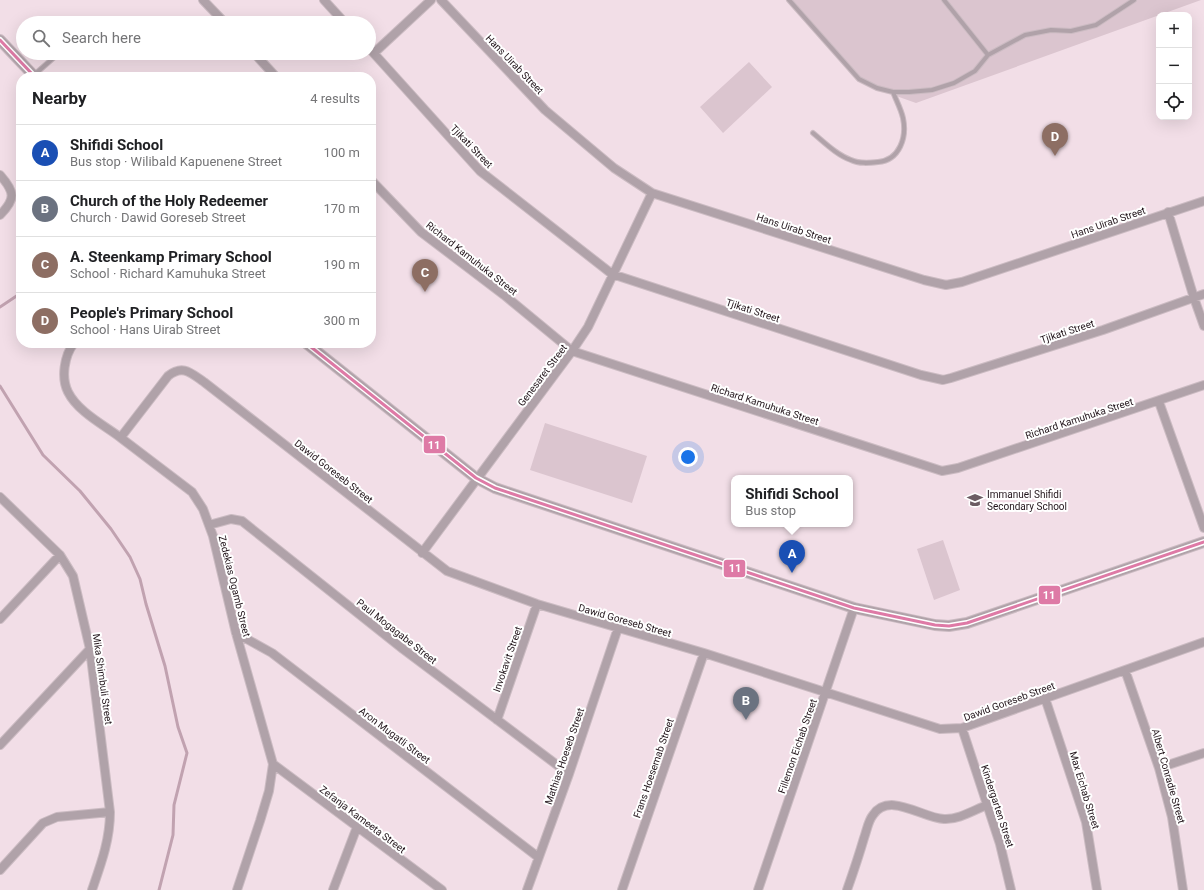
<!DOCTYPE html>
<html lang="en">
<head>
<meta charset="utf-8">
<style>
	body { margin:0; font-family:Roboto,sans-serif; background:#f6f6f6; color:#202124 }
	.controls { position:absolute; right:12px; top:12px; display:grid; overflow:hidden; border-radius:8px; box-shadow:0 4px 16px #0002 }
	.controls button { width:36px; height:36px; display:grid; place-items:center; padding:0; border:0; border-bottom:1px solid #e0e0e0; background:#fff; color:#202124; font:20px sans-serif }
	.you { position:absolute; left:688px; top:457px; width:14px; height:14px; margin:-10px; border:3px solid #fff; border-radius:50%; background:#1a73e8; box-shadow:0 0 0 6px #1a73e833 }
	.badge { display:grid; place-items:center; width:26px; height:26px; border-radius:50%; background:#0b8043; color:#fff; font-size:13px; font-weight:700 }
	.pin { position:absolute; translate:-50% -33px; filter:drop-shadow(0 1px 2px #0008) }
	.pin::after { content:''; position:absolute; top:21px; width:14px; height:12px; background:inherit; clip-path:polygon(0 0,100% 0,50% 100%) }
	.popup { position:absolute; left:731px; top:475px; width:122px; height:52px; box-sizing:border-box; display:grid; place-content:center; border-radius:8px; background:#fff; filter:drop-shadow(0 1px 3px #0005); font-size:13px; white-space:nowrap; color:#757577 }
	.popup b { font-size:15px; color:#202124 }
	.popup::after { content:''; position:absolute; left:50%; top:100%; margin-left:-8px; border:8px solid transparent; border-top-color:#fff }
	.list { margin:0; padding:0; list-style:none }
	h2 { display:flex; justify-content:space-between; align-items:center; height:52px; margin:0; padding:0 16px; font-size:17px }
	h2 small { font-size:13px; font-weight:400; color:#757577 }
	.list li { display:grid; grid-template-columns:26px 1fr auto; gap:12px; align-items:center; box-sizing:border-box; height:56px; padding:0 16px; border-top:1px solid #e0e0e0 }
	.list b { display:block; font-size:15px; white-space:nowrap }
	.list p { margin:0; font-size:13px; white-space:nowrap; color:#757577 }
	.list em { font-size:13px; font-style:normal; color:#757577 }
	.icon { flex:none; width:22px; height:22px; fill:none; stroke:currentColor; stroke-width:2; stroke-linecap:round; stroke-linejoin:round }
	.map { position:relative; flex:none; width:1204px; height:890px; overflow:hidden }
	.search { position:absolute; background:#fff; box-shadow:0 4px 16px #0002; left:16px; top:16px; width:360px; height:44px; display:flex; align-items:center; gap:10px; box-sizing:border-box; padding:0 14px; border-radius:22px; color:#757577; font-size:15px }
	.panel { position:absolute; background:#fff; box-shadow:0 4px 16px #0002; left:16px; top:72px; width:360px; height:276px; border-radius:16px }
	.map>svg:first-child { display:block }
</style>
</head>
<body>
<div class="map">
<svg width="1204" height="890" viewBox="0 0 1204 890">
	<rect width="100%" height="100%" fill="#f2dee7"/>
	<!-- green -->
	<path fill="#dbc5cf" d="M791,0H1201L916,103L868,86Z
		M749,62L772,87L723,133L700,107Z
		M545,423L647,456L632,503L530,470Z
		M943,540L960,590L934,600L917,549Z"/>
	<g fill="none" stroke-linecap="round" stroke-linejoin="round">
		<!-- stream -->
		<path stroke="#c1a2b0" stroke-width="3" d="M0,307L21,293
			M0,386L43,455L80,491L111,529L130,557L140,579L146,604L165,666L178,727L187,753L174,805L173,835L159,890"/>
		<defs>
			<path id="service" d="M789,0L859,79L877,88L893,92H909L932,90L954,83L975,71L988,55L1025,35L1051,30L1071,31L1096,25L1134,0
				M944,0L988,55
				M34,75L59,53
				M813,133C825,143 837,155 851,160C859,164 869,163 878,162C900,160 907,137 903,118C901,109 896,100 893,92"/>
			<path id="minor" d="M203,0L225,23
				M324,0L345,23
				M441,0L545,110L614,168L652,193L924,280L946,285L962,282L1204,201
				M369,48L480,171L612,274L921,375L943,380L951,378L1103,330L1204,294
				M254,53L276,77
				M374,53L431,0
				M0,175C15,192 16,199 0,215
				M371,180L421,232L504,295L572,351L942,471L958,468L1204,385
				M1168,212L1194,298L1204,326
				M74,343C64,356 61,378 68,392C78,412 104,425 121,438C145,456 168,474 192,492L203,509L213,536L236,633L273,764L269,791L260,821L237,890
				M1159,402L1204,528
				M121,437L168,376C183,364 191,373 204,382L447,571L537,604L704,653L940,729L962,728L1204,642
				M0,497L60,555L73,576L90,649L110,812C110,840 101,864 92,890
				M209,525L231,519L242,521L403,649L569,774
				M422,553L572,351L588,327L652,193
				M0,619L60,555
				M236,633L272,653L538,857
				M1125,670L1159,768L1172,817L1183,890
				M1045,698L1086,822L1097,890
				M497,720L537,604
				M962,728L1000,844L1011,890
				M0,745L90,649
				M273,764L442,890
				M1159,768L1204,753
				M0,870L43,823L57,817L110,812
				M333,890L357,827
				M527,890L569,774L618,628
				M622,890L704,653
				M758,890L854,608
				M847,890C853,873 859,855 864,838C867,830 868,821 873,815C889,791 922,818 944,819C958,820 974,810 987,805"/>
			<path id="tertiary" d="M0,40L35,77
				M306,343L476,478L495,488L854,608L935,625L949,626L967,623L1204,542"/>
		</defs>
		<!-- service casing -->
		<use href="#service" stroke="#cbbbc2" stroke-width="6"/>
		<!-- minor casing -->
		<use href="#minor" stroke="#cbbbc2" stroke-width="10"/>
		<!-- tertiary casing -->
		<use href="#tertiary" stroke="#cbbbc2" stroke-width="12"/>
		<!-- service -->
		<use href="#service" stroke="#b0a2a9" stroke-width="4"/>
		<!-- minor -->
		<use href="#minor" stroke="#b0a2a9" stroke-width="8"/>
		<!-- tertiary -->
		<use href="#tertiary" stroke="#b0a2a9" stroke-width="10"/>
		<defs>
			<path id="bus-1" d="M0,40L35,77
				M306,343L476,478L495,488L854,608L935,625L949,626L967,623L1204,542"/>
		</defs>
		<!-- bus-1 casing -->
		<use href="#bus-1" stroke="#fff" stroke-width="6"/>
		<!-- bus-1 -->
		<use href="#bus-1" stroke="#de7aa6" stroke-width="3"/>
	</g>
	<!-- icons -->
	<defs>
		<symbol id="school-bare" viewBox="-9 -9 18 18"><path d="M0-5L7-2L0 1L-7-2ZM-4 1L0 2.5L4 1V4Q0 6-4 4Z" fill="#6b5b62" stroke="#fff" stroke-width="2.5" paint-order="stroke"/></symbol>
	</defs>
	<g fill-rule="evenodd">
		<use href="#school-bare" x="964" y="489" width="22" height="22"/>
	</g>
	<g text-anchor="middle" stroke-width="4" stroke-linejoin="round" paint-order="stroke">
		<!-- street labels -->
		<g font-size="10" fill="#22151b" stroke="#fff">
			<text transform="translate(515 64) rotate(46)" y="4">Hans Uirab Street</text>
			<text transform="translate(472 146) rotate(46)" y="4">Tjikati Street</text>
			<text transform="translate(1108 222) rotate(-19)" y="4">Hans Uirab Street</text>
			<text transform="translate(794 228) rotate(18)" y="4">Hans Uirab Street</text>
			<text transform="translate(472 258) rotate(38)" y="4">Richard Kamuhuka Street</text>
			<text transform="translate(753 310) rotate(18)" y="4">Tjikati Street</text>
			<text transform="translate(1067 331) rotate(-18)" y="4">Tjikati Street</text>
			<text transform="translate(542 375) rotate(-53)" y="4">Genesaret Street</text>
			<text transform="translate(765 404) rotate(18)" y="4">Richard Kamuhuka Street</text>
			<text transform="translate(1079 418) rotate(-18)" y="4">Richard Kamuhuka Street</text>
			<text transform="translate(334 471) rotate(38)" y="4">Dawid Goreseb Street</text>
			<text transform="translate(235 586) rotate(76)" y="4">Zedekias Ogamb Street</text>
			<text transform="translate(625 620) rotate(16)" y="4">Dawid Goreseb Street</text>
			<text transform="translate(397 631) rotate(38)" y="4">Paul Mogagabe Street</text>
			<text transform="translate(507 659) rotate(-71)" y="4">Invokavit Street</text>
			<text transform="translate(103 679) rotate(82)" y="4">Mika Shimbuli Street</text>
			<text transform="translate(1009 701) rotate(-20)" y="4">Dawid Goreseb Street</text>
			<text transform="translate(395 735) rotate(37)" y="4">Aron Mugatli Street</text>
			<text transform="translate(797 746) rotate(-71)" y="4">Fillemon Eichab Street</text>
			<text transform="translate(564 756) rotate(-71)" y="4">Mathias Hoeseb Street</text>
			<text transform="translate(653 768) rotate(-71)" y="4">Frans Hoesemab Street</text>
			<text transform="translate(1169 776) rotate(74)" y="4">Albert Conradie Street</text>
			<text transform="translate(1085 790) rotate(73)" y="4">Max Eichab Street</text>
			<text transform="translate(998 806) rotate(72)" y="4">Kindergarten Street</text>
			<text transform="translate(363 819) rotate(37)" y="4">Zefanja Kameeta Street</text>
		</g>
		<!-- poi labels -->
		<g font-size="10" fill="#22151b" stroke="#fff" text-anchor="start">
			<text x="987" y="498">Immanuel Shifidi<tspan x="987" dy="12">Secondary School</tspan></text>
		</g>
	</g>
	<g stroke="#fff" stroke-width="1.5">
		<rect x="423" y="435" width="23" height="19" rx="4" fill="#de7aa6"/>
		<rect x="723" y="559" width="23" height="19" rx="4" fill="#de7aa6"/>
		<rect x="1038" y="585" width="23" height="20" rx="4" fill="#de7aa6"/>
	</g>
	<g font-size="11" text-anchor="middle" font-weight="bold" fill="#fff">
		<text x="434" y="449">11</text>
		<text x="735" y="572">11</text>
		<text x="1049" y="599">11</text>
	</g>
</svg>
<div class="controls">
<button>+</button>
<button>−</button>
<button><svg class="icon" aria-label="locate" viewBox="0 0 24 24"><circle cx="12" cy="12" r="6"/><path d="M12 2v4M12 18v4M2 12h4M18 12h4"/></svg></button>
</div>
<div class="you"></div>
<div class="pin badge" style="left:792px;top:573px;background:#1a4fb4">A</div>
<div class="popup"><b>Shifidi School</b>Bus stop</div>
<div class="pin badge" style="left:746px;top:720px;background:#6b7280">B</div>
<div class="pin badge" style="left:425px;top:292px;background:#8d6e63">C</div>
<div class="pin badge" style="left:1055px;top:156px;background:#8d6e63">D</div>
<div class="search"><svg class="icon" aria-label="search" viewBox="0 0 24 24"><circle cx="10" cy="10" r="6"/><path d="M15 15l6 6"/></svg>Search here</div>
<section class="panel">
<h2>Nearby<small>4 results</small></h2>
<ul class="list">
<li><span class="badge" style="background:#1a4fb4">A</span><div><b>Shifidi School</b><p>Bus stop · Wilibald Kapuenene Street</p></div><em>100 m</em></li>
<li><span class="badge" style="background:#6b7280">B</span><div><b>Church of the Holy Redeemer</b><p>Church · Dawid Goreseb Street</p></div><em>170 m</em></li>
<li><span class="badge" style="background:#8d6e63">C</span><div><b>A. Steenkamp Primary School</b><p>School · Richard Kamuhuka Street</p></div><em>190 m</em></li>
<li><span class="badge" style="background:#8d6e63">D</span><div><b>People's Primary School</b><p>School · Hans Uirab Street</p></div><em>300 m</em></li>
</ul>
</section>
</div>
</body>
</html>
